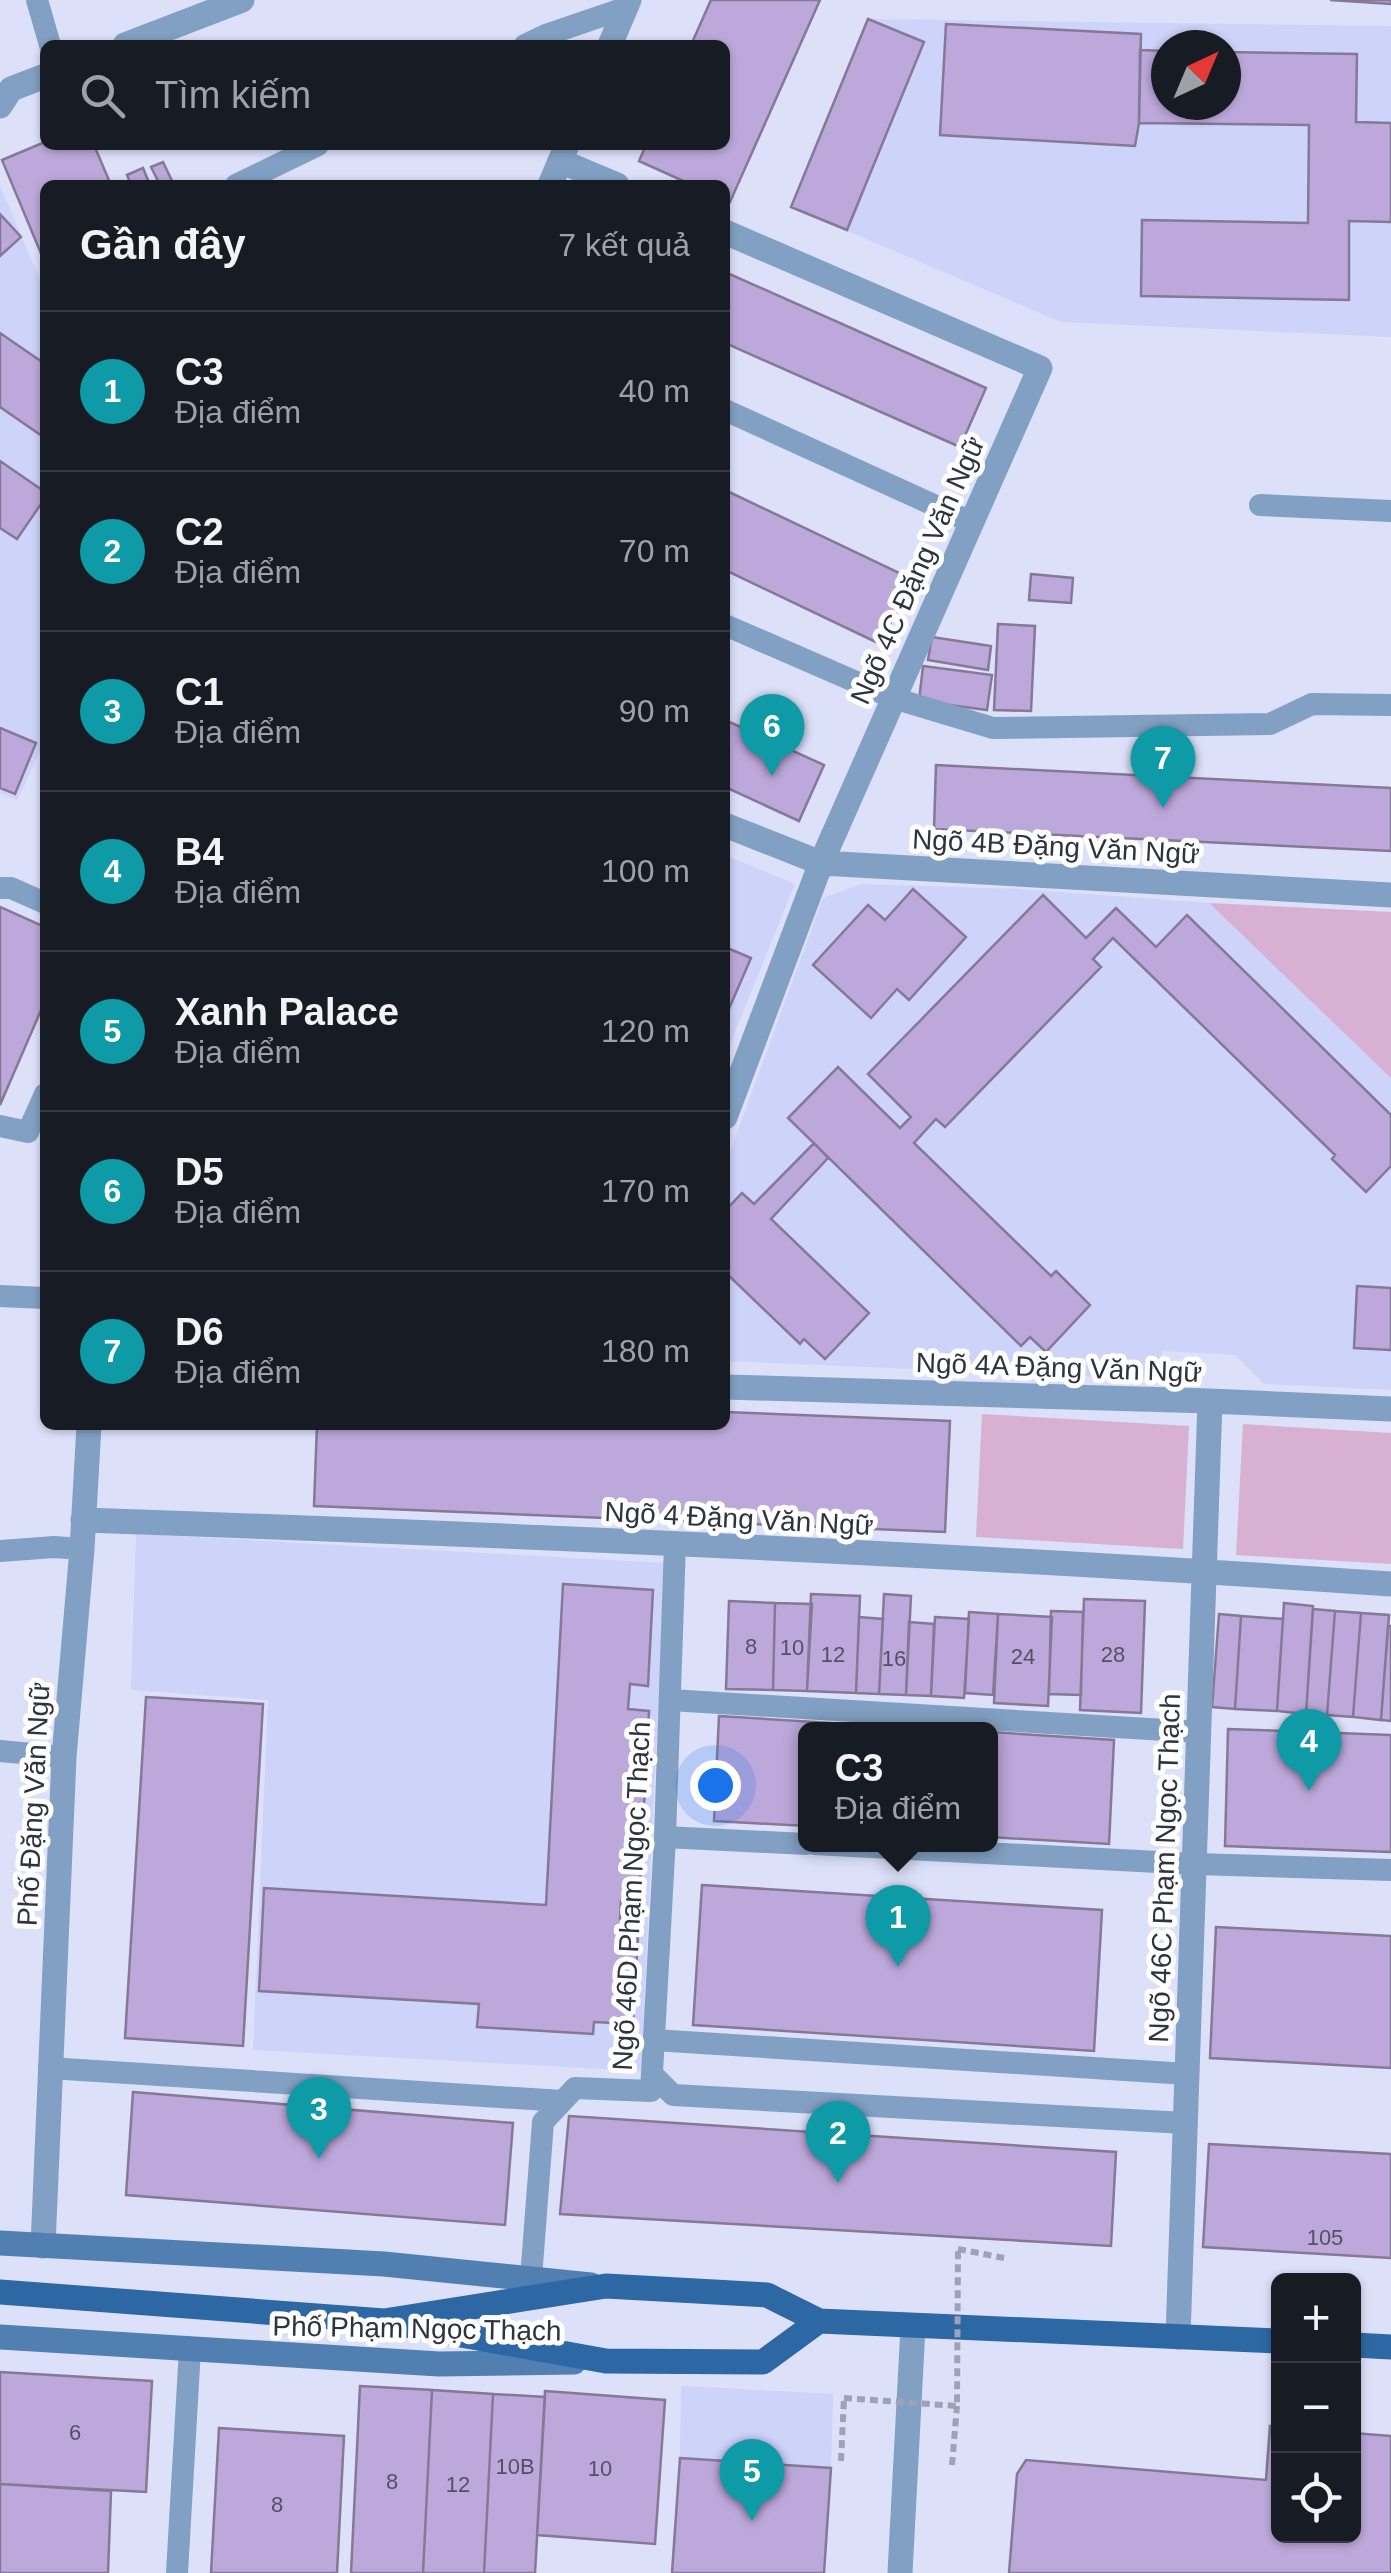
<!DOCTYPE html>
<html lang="vi">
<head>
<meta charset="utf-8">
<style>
	body { margin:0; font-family:Helvetica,sans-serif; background:#20242c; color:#f1f3f6 }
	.controls { position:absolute; right:30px; bottom:30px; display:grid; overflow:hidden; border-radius:15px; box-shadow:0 2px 8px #0004 }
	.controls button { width:90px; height:90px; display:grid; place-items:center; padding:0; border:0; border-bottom:2px solid #363941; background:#171b24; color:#f1f3f6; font:50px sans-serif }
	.compass { position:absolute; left:1151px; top:30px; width:90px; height:90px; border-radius:50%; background:#171b24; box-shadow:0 2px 8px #0004; rotate:44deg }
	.you { position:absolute; left:715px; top:1785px; width:35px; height:35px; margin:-25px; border:8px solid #fff; border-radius:50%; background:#1a73e8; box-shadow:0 0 0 15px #1a73e833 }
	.badge { display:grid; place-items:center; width:65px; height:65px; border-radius:50%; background:#c2a394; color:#fff; font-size:32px; font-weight:700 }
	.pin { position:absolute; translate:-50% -82px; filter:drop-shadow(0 2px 5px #0008) }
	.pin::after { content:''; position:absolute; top:52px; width:35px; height:30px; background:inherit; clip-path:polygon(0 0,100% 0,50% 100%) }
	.popup { position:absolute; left:798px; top:1722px; width:200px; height:130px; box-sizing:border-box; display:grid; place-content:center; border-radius:15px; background:#171b24; filter:drop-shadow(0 2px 8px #0005); font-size:32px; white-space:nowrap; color:#9ea1a6 }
	.popup b { font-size:38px; color:#f1f3f6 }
	.popup::after { content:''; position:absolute; left:50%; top:100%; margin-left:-20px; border:20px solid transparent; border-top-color:#171b24 }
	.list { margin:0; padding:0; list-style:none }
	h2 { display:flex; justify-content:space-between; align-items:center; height:130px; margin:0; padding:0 40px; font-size:42px }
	h2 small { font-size:32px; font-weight:400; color:#9ea1a6 }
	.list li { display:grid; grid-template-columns:65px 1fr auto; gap:30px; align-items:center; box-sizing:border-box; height:160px; padding:0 40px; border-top:2px solid #363941 }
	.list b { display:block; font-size:38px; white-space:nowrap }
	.list p { margin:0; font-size:32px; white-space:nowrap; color:#9ea1a6 }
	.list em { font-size:32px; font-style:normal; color:#9ea1a6 }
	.icon { flex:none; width:55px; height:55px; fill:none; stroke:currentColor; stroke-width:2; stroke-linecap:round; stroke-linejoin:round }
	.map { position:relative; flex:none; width:1391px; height:2573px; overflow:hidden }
	.search { position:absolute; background:#171b24; box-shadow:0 2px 8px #0004; left:40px; top:40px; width:690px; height:110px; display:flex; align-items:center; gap:25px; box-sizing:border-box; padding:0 35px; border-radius:15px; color:#9ea1a6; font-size:38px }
	.panel { position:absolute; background:#171b24; box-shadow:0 2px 8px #0004; left:40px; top:180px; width:690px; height:1250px; border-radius:15px }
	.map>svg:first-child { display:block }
</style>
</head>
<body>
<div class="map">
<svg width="1391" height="2573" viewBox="0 0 1391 2573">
	<rect width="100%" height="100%" fill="#dce0f9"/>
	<!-- built -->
	<path fill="#cdd3f9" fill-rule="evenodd" d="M868,19L1391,26V337L1061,322L791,207ZM1166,45H1226V105H1166Z
		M0,186L45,291V741L17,800L0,793Z
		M725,855L795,884L725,1056Z
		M861,884L1018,889L1209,903L1391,1078V1390L1264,1384L1235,1355L1163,1351L1150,1379L725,1361V1166L823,898Z
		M136,1534L665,1563L641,2071L253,2050L268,1700L131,1690Z
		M681,2386L833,2394L831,2468L672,2573L680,2458Z"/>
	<!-- green -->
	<path fill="#d7b0d3" d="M1209,903L1391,912V1078Z
		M982,1414L1189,1426L1183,1549L976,1537Z
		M1243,1424L1391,1433V1564L1236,1555Z"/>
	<!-- building -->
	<path fill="#bda8db" stroke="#857995" stroke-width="2.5" d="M711,0H820L730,202L725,200V185H692L639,161L646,145H725V45H691Z
		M1330,0H1391V4Z
		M868,19L924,42L847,230L791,207Z
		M946,24L1141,34L1139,123L1135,146L940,135Z
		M1140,50L1166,51V105H1226V52L1357,54L1356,122L1391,123V222L1349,221V300L1141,296L1142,220L1308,223L1309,125L1139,123Z
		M45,142V145H94L111,185H45V263L2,160Z
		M163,162L174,185H160L151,167Z
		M143,168L150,185H131L127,175Z
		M0,214L21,237L0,256Z
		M725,272L986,388L960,447L725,343Z
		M0,333L45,364V438L0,407Z
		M0,461L45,492V498L17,539L0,528Z
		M725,490L912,579L880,644L725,570Z
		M1031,574L1073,578L1071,603L1029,600Z
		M998,624L1035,626L1031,711L994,710Z
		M932,637L991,646L988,670L928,660Z
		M923,666L992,675L987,710L919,701Z
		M725,720L824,765L799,821L725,787Z
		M0,728L36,743L15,794L0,788Z
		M936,765L1391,788V851L934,829Z
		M913,889L966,937L909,1000L897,989L871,1018L813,965L868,905L885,920Z
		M1043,895L1086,938L1116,908L1156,947L1187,915L1391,1115V1166L1366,1192L1332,1159L1335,1155L1113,938L1093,959L1101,967L945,1127L936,1119L914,1143L1051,1276L1056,1271L1090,1305L1046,1352L1030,1337L1021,1346L788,1118L838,1067L900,1128L911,1117L868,1074Z
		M0,907L45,927V1001L0,1105Z
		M725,947L751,958L725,1018Z
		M814,1143L828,1158L771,1219L869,1313L825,1359L804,1339L800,1344L725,1272V1211L742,1193L754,1204Z
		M1357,1286L1391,1288V1350L1354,1348Z
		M725,1412L950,1421L945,1532L314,1506L317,1425H725Z
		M563,1584L653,1590L648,1686L630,1684L628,1709L649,1711L639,1902L621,1901L620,1919L639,1920L633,2024L594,2022L593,2034L477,2027L479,2004L259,1991L264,1888L546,1905Z
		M811,1594L860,1596L856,1693L807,1691Z
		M884,1594L911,1596L906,1695L879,1694Z
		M1084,1599L1145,1601L1141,1713L1080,1710Z
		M729,1601L775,1603L773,1690L726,1689Z
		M775,1603L812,1604L807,1691L773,1690Z
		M1284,1603L1313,1606L1306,1714L1277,1711Z
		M1313,1609L1335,1611L1327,1715L1306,1714Z
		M1051,1611L1083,1612L1081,1695L1049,1694Z
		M1335,1611L1361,1613L1353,1717L1327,1715Z
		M969,1612L998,1614L993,1695L965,1693Z
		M1361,1613L1389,1615L1381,1720L1353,1717Z
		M998,1614L1052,1617L1048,1706L994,1703Z
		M1219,1614L1241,1616L1235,1709L1212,1707Z
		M1241,1616L1283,1619L1277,1711L1235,1709Z
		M859,1617L883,1619L879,1694L856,1693Z
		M935,1617L969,1619L964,1698L931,1696Z
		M909,1622L934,1624L931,1696L906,1695Z
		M1388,1626H1391V1721L1381,1720Z
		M146,1697L263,1704L243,2046L125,2038Z
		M719,1716L941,1730H806V1826L714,1821Z
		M1228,1729L1391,1735V1852L1225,1846Z
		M990,1732L1114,1740L1109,1844L990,1837Z
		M702,1885L1102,1910L1094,2051L693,2025Z
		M1216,1927L1391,1936V2068L1210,2058Z
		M133,2092L513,2123L505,2225L126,2195Z
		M569,2116L1116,2152L1111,2246L560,2214Z
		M1209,2144L1391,2154V2258L1203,2247Z
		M0,2372L152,2381L146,2492L0,2484Z
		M360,2386L432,2390L423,2573H351Z
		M432,2390L493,2394L484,2573H423Z
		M545,2391L665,2400L655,2544L537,2535Z
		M493,2394L545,2397L535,2573H484Z
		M1270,2426H1278V2536H1354V2433L1391,2436V2573H1009L1017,2474L1026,2460L1266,2480Z
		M219,2428L344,2436L337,2573H211Z
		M680,2458L831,2468L824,2573H672Z
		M0,2484L111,2491L108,2573H0Z"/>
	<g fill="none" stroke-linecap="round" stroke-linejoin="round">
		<!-- path -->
		<path stroke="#9fa2b6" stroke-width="6" stroke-dasharray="8 5" stroke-linecap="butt" d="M958,2249L1004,2258
			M841,2461L844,2398
			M952,2465L957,2406"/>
		<!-- service -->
		<path stroke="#82a0c3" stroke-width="22" d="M37,0L50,45
			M525,45L546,35L625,8
			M236,185L318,145
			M725,410L971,522
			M1260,505L1391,511
			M725,625L893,698L993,728L1270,724L1312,704L1391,705
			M0,888H11L45,903
			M0,1126L28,1132L45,1094
			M0,1296L45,1298
			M0,1551L54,1547L82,1549
			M670,1700L1199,1732
			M0,1751L64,1757
			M665,1837L806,1844
			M814,1844L1195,1864L1391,1870
			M654,2040L1187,2074
			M49,2068L562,2101
			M653,2075L673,2095L1185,2123
			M531,2278L543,2122L575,2088L651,2091L665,1837L675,1544
			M177,2573L190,2349"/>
		<!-- minor -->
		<path stroke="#82a0c3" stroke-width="25" d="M125,45L242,0
			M0,106L11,89L45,76
			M560,161L617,185
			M725,232L1040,368L821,863L725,1117
			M725,825L821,863L1391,895
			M725,1387L1210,1401L1391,1409
			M83,1520C519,1535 956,1554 1391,1584
			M1178,2337L1210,1401"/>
		<!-- tertiary -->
		<path stroke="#82a0c3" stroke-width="25" d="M610,45L629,0
			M550,185L567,145
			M43,2246L64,1757L82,1549L89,1425
			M900,2573L913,2327"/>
		<!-- secondary -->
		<path stroke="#527fb2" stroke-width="25" d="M0,2243L384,2264L591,2285
			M0,2337L439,2364L574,2362"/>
		<!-- primary -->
		<path stroke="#2d67a4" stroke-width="25" d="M0,2292L384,2321L606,2361L763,2362L819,2321
			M384,2321L606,2286L767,2295L819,2321L1278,2341
			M1354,2345L1391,2347"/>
		<!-- path-bridge -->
		<path stroke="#9fa2b6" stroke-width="6" stroke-dasharray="8 5" stroke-linecap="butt" d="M844,2398L957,2406L958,2249"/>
	</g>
	<g text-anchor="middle" stroke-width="10" stroke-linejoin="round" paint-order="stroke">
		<!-- number labels -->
		<g font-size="22" fill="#535065">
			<text x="751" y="1654">8</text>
			<text x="792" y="1655">10</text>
			<text x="833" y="1662">12</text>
			<text x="1113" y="1662">28</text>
			<text x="1023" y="1664">24</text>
			<text x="894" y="1666">16</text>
			<text x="1325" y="2245">105</text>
			<text x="75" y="2440">6</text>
			<text x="515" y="2474">10B</text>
			<text x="600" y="2476">10</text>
			<text x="392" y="2489">8</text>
			<text x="458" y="2492">12</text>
			<text x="277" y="2512">8</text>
		</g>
		<!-- street labels -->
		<g font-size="28" fill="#30323e" stroke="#fff">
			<text transform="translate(917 570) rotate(-66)" y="10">Ngõ 4C Đặng Văn Ngữ</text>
			<text transform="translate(1056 846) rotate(3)" y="10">Ngõ 4B Đặng Văn Ngữ</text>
			<text transform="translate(1059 1367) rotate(2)" y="10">Ngõ 4A Đặng Văn Ngữ</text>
			<text transform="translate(739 1518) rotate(3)" y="10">Ngõ 4 Đặng Văn Ngữ</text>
			<text transform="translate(33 1804) rotate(-87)" y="10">Phố Đặng Văn Ngữ</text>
			<text transform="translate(1164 1868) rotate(-88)" y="10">Ngõ 46C Phạm Ngọc Thạch</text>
			<text transform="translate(631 1896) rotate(-87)" y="10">Ngõ 46D Phạm Ngọc Thạch</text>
			<text transform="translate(417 2328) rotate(1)" y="10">Phố Phạm Ngọc Thạch</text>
		</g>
	</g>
</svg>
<div class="controls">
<button>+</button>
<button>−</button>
<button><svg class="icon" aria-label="locate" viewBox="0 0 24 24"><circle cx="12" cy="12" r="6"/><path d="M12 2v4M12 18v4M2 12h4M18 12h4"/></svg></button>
</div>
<svg class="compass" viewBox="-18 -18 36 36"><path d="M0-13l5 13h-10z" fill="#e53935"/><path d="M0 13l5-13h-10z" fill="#9ea1a6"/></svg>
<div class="you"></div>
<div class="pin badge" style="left:898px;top:1967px;background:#0f9aa8">1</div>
<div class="popup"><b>C3</b>Địa điểm</div>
<div class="pin badge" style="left:838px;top:2183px;background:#0f9aa8">2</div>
<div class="pin badge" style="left:319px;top:2159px;background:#0f9aa8">3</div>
<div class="pin badge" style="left:1309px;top:1791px;background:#0f9aa8">4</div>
<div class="pin badge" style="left:752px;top:2521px;background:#0f9aa8">5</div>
<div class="pin badge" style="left:772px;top:776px;background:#0f9aa8">6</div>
<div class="pin badge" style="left:1163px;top:808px;background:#0f9aa8">7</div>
<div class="search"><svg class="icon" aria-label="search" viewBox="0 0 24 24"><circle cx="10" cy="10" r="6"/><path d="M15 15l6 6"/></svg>Tìm kiếm</div>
<section class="panel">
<h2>Gần đây<small>7 kết quả</small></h2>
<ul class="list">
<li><span class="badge" style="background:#0f9aa8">1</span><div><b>C3</b><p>Địa điểm</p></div><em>40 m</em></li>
<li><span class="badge" style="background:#0f9aa8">2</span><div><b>C2</b><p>Địa điểm</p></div><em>70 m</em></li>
<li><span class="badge" style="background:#0f9aa8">3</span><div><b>C1</b><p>Địa điểm</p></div><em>90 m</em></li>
<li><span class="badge" style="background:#0f9aa8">4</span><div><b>B4</b><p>Địa điểm</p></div><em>100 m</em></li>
<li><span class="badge" style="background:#0f9aa8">5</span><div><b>Xanh Palace</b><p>Địa điểm</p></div><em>120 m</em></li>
<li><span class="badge" style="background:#0f9aa8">6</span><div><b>D5</b><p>Địa điểm</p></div><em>170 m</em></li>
<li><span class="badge" style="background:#0f9aa8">7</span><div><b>D6</b><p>Địa điểm</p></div><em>180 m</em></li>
</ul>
</section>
</div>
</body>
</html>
